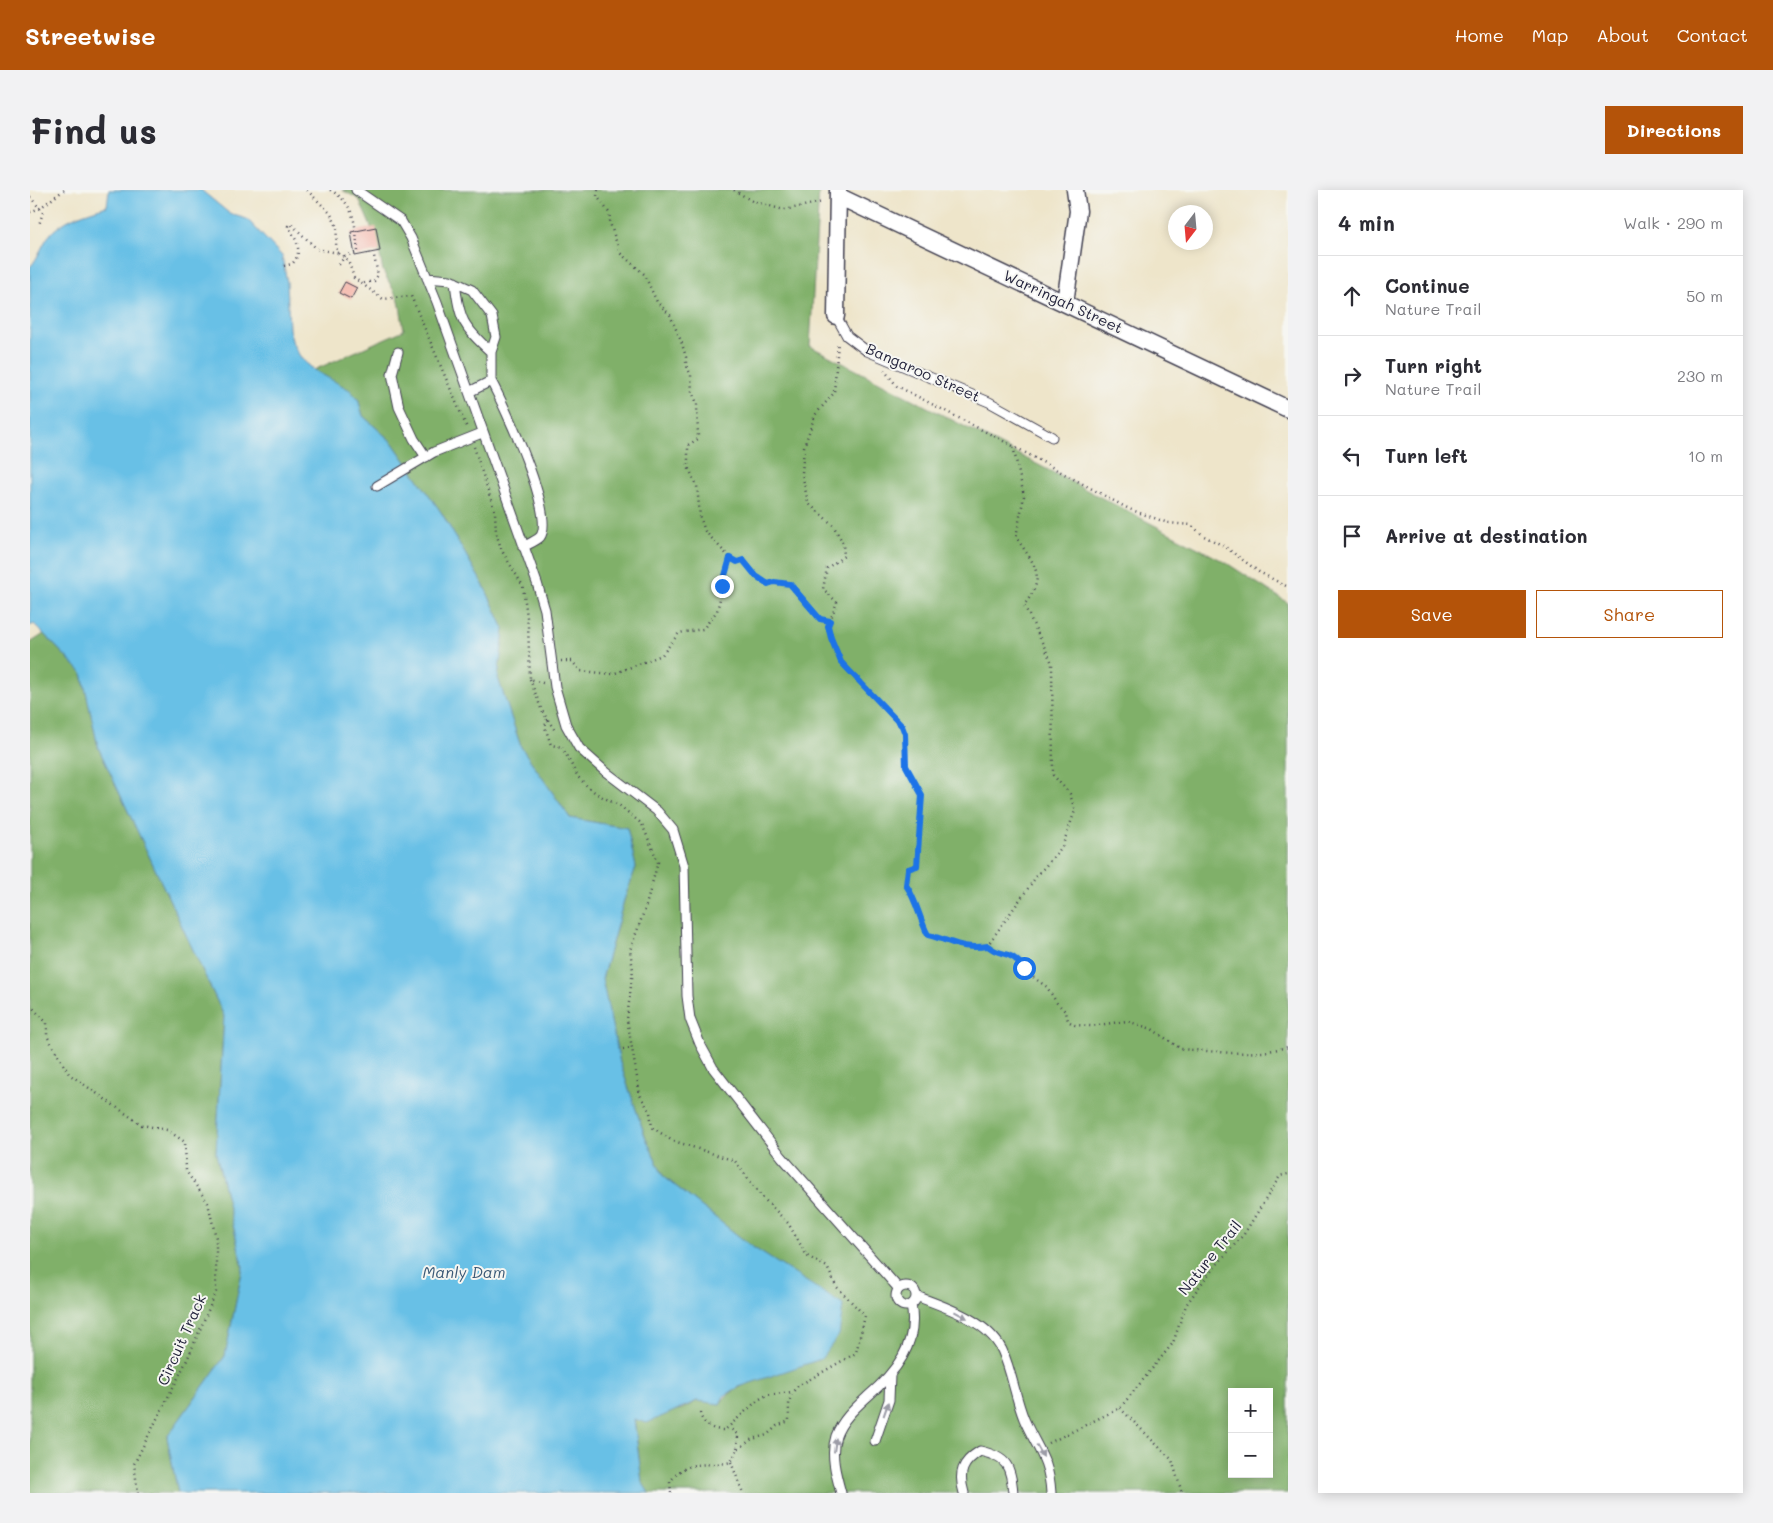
<!DOCTYPE html>
<html lang="en">
<head>
<meta charset="utf-8">
<style>
	body { margin:0; font-family:Mali,sans-serif; background:#f2f2f3; color:#2b2b33 }
	.controls { position:absolute; right:15px; bottom:15px; display:grid; overflow:hidden; border-radius:0px; box-shadow:0 2px 12px #0003 }
	.controls button { width:45px; height:45px; display:grid; place-items:center; padding:0; border:0; border-bottom:1px solid #e1e1e2; background:#fff; color:#2b2b33; font:25px sans-serif }
	.compass { position:absolute; left:1138px; top:15px; width:45px; height:45px; border-radius:50%; background:#fff; box-shadow:0 2px 12px #0003; rotate:196deg }
	.stop { position:absolute; width:15px; height:15px; margin:-11px; border:4px solid #1a73e8; border-radius:50%; background:#fff }
	.stop.end { background:#1a73e8; border-color:#fff; box-shadow:0 1px 5px #0008 }
	.list { margin:0; padding:0; list-style:none }
	h2 { display:flex; justify-content:space-between; align-items:center; height:65px; margin:0; padding:0 20px; font-size:21px }
	h2 small { font-size:16px; font-weight:400; color:#7c7c81 }
	.list li { display:grid; grid-template-columns:32px 1fr auto; gap:15px; align-items:center; box-sizing:border-box; height:80px; padding:0 20px; border-top:1px solid #e1e1e2 }
	.list b { display:block; font-size:19px; white-space:nowrap }
	.list p { margin:0; font-size:16px; white-space:nowrap; color:#7c7c81 }
	.list em { font-size:16px; font-style:normal; color:#7c7c81 }
	.actions { display:flex; gap:10px; padding:15px 20px }
	.actions a { flex:1; padding:11px 0; border:1px solid #b45309; border-radius:0px; text-align:center; font-size:18px; color:#b45309 }
	.actions .main { background:#b45309; color:#fff }
	.icon { flex:none; width:28px; height:28px; fill:none; stroke:currentColor; stroke-width:2; stroke-linecap:round; stroke-linejoin:round }
	.map { position:relative; flex:none; width:1258px; height:1303px; overflow:hidden; border-radius:0px }
	header { display:flex; align-items:center; gap:30px; box-sizing:border-box; height:70px; padding:0 25px; background:#b45309; color:#fff }
	header strong { font-size:24px }
	nav { display:flex; gap:28px; margin-inline-start:auto; font-size:18px }
	.intro { display:flex; align-items:center; justify-content:space-between; box-sizing:border-box; height:120px; padding:0 30px }
	h1 { margin:0; font-size:35px }
	.button { padding:12px 22px; border-radius:0px; background:#b45309; color:#fff; font-size:18px; font-weight:700 }
	main { display:flex; gap:30px; padding:0 30px }
	aside { flex:1; background:#fff; border-radius:0px; box-shadow:0 2px 12px #0003 }
	.map>svg:first-child { display:block }
</style>
</head>
<body>
<header>
<strong>Streetwise</strong>
<nav><a>Home</a><a>Map</a><a>About</a><a>Contact</a></nav>
</header>
<div class="intro"><h1>Find us</h1><a class="button">Directions</a></div>
<main>
<div class="map">
<svg width="1258" height="1303" viewBox="0 0 1258 1303">
	<rect width="100%" height="100%" fill="#f6f6f2"/>
	<filter id="ink" filterUnits="userSpaceOnUse"><feTurbulence type="fractalNoise" baseFrequency=".02" numOctaves="2"/><feDisplacementMap in="SourceGraphic" scale="10" xChannelSelector="R" yChannelSelector="G"/><feConvolveMatrix kernelMatrix="1 2 1 2 8 2 1 2 1" color-interpolation-filters="sRGB"/></filter>
	<filter id="wash" filterUnits="userSpaceOnUse"><feTurbulence type="fractalNoise" baseFrequency=".0096" numOctaves="4" result="noise"/><feDisplacementMap in="SourceGraphic" scale="20" xChannelSelector="R" yChannelSelector="G"/><feGaussianBlur stdDeviation="1.12" result="paint"/><feColorMatrix in="noise" values="0 0 0 0 0 0 0 0 0 0 0 0 0 0 0 0 0 1.4 0 .05"/><feComposite in="paint" operator="in"/></filter>
	<g filter="url(#wash)">
		<rect width="100%" height="100%" fill="#eee5ca"/>
		<!-- forest -->
		<path fill="#80b069" stroke="#516952" fill-rule="evenodd" d="M312,0H789L780,156L1195,372L1258,413V1303H619L612,1292L604,1228L652,1219L667,1211L690,1214C703,1191 765,1178 791,1169L813,1116L721,1056L633,986L615,946L590,873L572,789L594,710L606,677L597,638L540,628L491,557L468,488L474,439L455,398L411,322L362,252L333,226L328,209L284,180L374,140L369,110L353,81L347,51L329,9ZM1202,1202H1239V1284H1202Z
			M14,444L52,483L68,557L194,826L186,963L213,1077L195,1166L137,1247L148,1303H0V453Z"/>
		<!-- water -->
		<path fill="#68c0e6" stroke="#457190" d="M79,0H171L200,24L217,29L252,66L257,92L259,139L263,154L271,168L284,180L320,200L328,209L333,226L362,252L411,322L455,398L474,439L468,488L491,557L540,628L597,638L606,677L594,710L572,789L590,873L615,946L633,986L721,1056L813,1115L809,1145L791,1169L709,1197L694,1206L690,1214L667,1211L617,1233L604,1229L612,1292L619,1303H148L137,1247L195,1166L213,1077L186,963L194,826L68,557L52,483L4,434L0,436V77C9,67 11,57 18,47C31,29 57,22 77,16Z"/>
		<g id="blocks">
			<!-- building -->
			<path fill="#f5aea1" d="M346,37L350,61L325,66L321,42Z
				M315,92L327,98L321,109L309,103Z"/>
		</g>
	</g>
	<g filter="url(#ink)">
		<use href="#blocks" fill-opacity="0" stroke="#413f50" stroke-width="1"/>
		<g fill="none" stroke-linecap="round" stroke-linejoin="round">
			<defs>
				<path id="service" d="M326,0L371,31L381,48L407,112L507,393L515,420L525,497L536,535L549,558L576,582L627,621L643,640L654,676L657,806L660,829L670,854L683,878L752,967L869,1099
					M397,88L420,90L442,100L462,126L466,147L461,162V191
					M425,92C429,130 433,136 461,162
					M806,126L817,146L837,161L959,212L1022,247
					M368,162L362,184L369,217L384,249L396,267
					M439,202L461,191C473,213 527,327 510,347C506,351 498,354 493,357
					M347,296L404,262L452,243
					M866 1106a10 10 0 1 1 20 0a10 10 0 1 1-20 0Z
					M886,1106C915,1117 957,1130 972,1160C982,1182 985,1207 994,1229C1007,1259 1019,1268 1021,1303
					M845,1251L859,1210L860,1185
					M811,1303C806,1285 800,1264 806,1246C812,1230 824,1219 837,1207C865,1183 889,1154 881,1115
					M934,1303C928,1283 932,1272 950,1261C977,1267 981,1276 983,1303"/>
				<path id="minor" d="M808,6L1258,219
					M1035,113L1048,21L1045,0
					M806,126L808,0"/>
			</defs>
			<!-- service casing -->
			<use href="#service" stroke="#413f50" stroke-width="11"/>
			<!-- minor casing -->
			<use href="#minor" stroke="#413f50" stroke-width="19"/>
			<!-- path -->
			<path stroke="#413f50" stroke-width="2.5" stroke-dasharray="1 4" stroke-linecap="butt" d="M277,0L301,24L307,37L306,57L308,63L318,70L324,88L353,109L381,106L437,238
				M300,0C326,14 325,35 328,62L315,66L308,76
				M568,0L567,6L580,24L579,30L590,63L614,84L627,112L640,125L651,151L656,167V175L661,185L662,202L667,213L668,249L658,255V277L667,295L670,327L675,341L700,368L707,372L713,370L726,385L738,394L744,392L759,394L789,429L800,431L798,436L801,448L811,472L872,536L875,544L876,576L892,605L887,676L879,679L876,695C887,711 889,728 898,745C923,751 930,760 957,756L964,761L979,764L1004,788L1017,797L1027,813L1036,822L1038,831L1045,835L1061,836L1097,831L1122,839L1151,859L1202,863L1234,862L1258,857
				M704,0L722,11L754,20L793,12
				M0,7L13,22L9,35
				M0,22L10,18L34,0
				M254,76L262,74C274,61 266,49 258,36L261,34L287,59L308,63
				M334,93L344,91L348,85L344,66
				M854,180L867,196L983,256L1099,319L1138,333L1161,335L1174,346L1194,356L1229,382L1258,397
				M444,257L465,322L466,343L472,361L493,396L498,435L500,489L513,493
				M800,431L807,412L793,399L797,378L814,366L813,353L803,335L778,313L772,283L774,257L785,225L804,203L808,153
				M531,471H542L550,481L583,484L632,465L649,443L673,439L687,421L700,368
				M500,489L512,521L526,542
				M517,529L515,537L521,555L532,557
				M532,557L548,587L557,596L567,604L590,616L612,634L628,672L615,719L600,760L603,780L597,829L610,905L620,922L622,937L641,950L705,971L732,1007L758,1033L777,1066L797,1077L806,1096L835,1126L826,1163L768,1196C757,1206 759,1217 759,1231L747,1236L737,1245L722,1249L707,1260L708,1245L699,1237
				M957,756L1006,687L1032,657L1045,621L1040,604L1023,585L1022,473L994,415C1018,385 1004,375 986,347L994,306L983,256
				M0,815L17,833V846L39,884L112,935L137,940L155,952L156,981L178,1013L186,1048V1102L157,1170L104,1274L108,1303
				M593,859L601,858
				M1090,1218L1142,1270L1152,1303
				M670,1223C673,1236 683,1240 695,1240L728,1210L737,1205L761,1202
				M1019,1253L1090,1218L1143,1153L1156,1115L1177,1086L1214,1044L1250,986L1258,984
				M701,1272L713,1303
				M641,1303L640,1292C658,1267 674,1278 701,1272L707,1260"/>
			<!-- service -->
			<use href="#service" stroke="#fff" stroke-width="9"/>
			<!-- minor -->
			<use href="#minor" stroke="#fff" stroke-width="16"/>
		</g>
		<!-- one-way arrows -->
		<defs><path id="oneway-solid" d="M-6-.8H1V-3.2L6.5 0L1 3.2V.8H-6Z" transform="scale(1.25)"/></defs>
		<g fill="#9c9ca7">
			<use href="#oneway-solid" transform="translate(931 1125) rotate(28)"/>
			<use href="#oneway-solid" transform="translate(856 1219) rotate(-71)"/>
			<use href="#oneway-solid" transform="translate(805 1255) rotate(-82)"/>
			<use href="#oneway-solid" transform="translate(1010 1261) rotate(61)"/>
		</g>
	</g>
	<g fill="none" stroke-linecap="round" stroke-linejoin="round" filter="url(#ink)">
		<!-- route -->
		<path stroke="#1a73e8" stroke-width="6" d="M692,396L700,368L707,372L713,370L726,386L738,394L744,392L760,394L790,429L800,431L798,436L801,448L811,472L872,536L875,544L876,576L892,605L887,676L878,679L876,695C887,711 889,728 898,745C923,751 930,760 958,756C972,768 978,758 994,778"/>
	</g>
	<g text-anchor="middle" stroke-width="4" stroke-linejoin="round" paint-order="stroke">
		<!-- street labels -->
		<g font-size="15" fill="#22223b" stroke="#f6f6f2">
			<text transform="translate(1033 112) rotate(25)" y="5">Warringah Street</text>
			<text transform="translate(893 183) rotate(24)" y="5">Bangaroo Street</text>
			<text transform="translate(1180 1068) rotate(-51)" y="5">Nature Trail</text>
			<text transform="translate(152 1150) rotate(-66)" y="5">Circuit Track</text>
		</g>
		<!-- water labels -->
		<g font-size="16" font-style="italic" fill="#3a5977" stroke="#f6f6f2">
			<text x="434" y="1088">Manly Dam</text>
		</g>
	</g>
</svg>
<div class="controls">
<button>+</button>
<button>−</button>
</div>
<svg class="compass" viewBox="-18 -18 36 36"><path d="M0-13l5 13h-10z" fill="#e53935"/><path d="M0 13l5-13h-10z" fill="#7c7c81"/></svg>
<div class="stop" style="left:994px;top:778px"></div>
<div class="stop end" style="left:692px;top:396px"></div>
</div>
<aside>
<h2>4 min<small>Walk · 290 m</small></h2>
<ul class="list">
<li><svg class="icon" aria-label="ahead" viewBox="0 0 24 24"><path d="M12 20V5M6 11l6-6 6 6"/></svg><div><b>Continue</b><p>Nature Trail</p></div><em>50 m</em></li>
<li><svg class="icon" aria-label="right" viewBox="0 0 24 24"><path d="M7 20v-9h11M14 6l5 5-5 5"/></svg><div><b>Turn right</b><p>Nature Trail</p></div><em>230 m</em></li>
<li><svg class="icon" aria-label="left" viewBox="0 0 24 24"><path d="M17 20v-9H6M10 6l-5 5 5 5"/></svg><div><b>Turn left</b></div><em>10 m</em></li>
<li><svg class="icon" aria-label="arrive" viewBox="0 0 24 24"><path d="M6 21V4h12l-3 4 3 4H6"/></svg><div><b>Arrive at destination</b></div></li>
</ul>
<div class="actions"><a class="main">Save</a><a>Share</a></div>
</aside>
</main>
</body>
</html>
